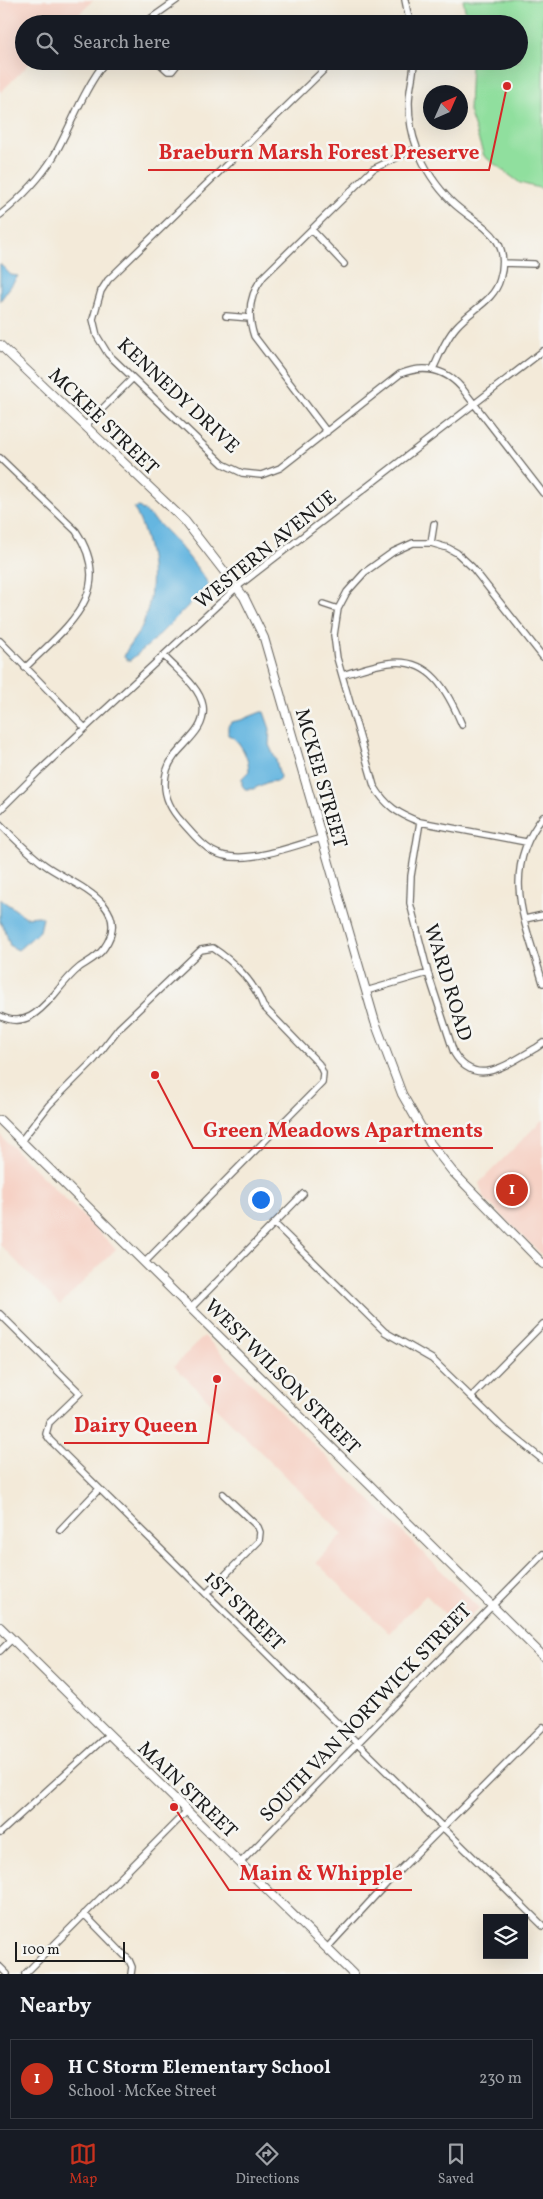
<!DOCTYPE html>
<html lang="en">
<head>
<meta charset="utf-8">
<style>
	body { margin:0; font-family:Vollkorn,serif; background:#20242c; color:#f1f3f6 }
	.controls { position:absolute; right:15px; bottom:15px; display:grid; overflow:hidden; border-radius:0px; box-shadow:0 5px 20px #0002 }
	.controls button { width:45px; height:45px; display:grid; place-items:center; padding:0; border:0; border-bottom:1px solid #363941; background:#171b24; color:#f1f3f6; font:25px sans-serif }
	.compass { position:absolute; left:423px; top:85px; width:45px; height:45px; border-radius:50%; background:#171b24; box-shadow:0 5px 20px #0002; rotate:45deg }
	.scale { position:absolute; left:15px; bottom:12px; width:110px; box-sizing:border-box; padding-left:5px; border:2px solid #1c1c1c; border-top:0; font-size:14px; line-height:18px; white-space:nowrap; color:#1c1c1c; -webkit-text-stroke:4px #f6f6f2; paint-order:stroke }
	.you { position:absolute; left:260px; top:1199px; width:18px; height:18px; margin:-12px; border:4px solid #fff; border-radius:50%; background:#1a73e8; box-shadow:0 0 0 8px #1a73e833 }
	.badge { display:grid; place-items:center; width:32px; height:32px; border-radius:50%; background:#c8321e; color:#fff; font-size:16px; font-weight:700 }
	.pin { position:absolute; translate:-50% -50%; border:2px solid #fff; box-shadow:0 1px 5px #0006 }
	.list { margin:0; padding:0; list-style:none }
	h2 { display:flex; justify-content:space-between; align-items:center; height:65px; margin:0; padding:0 20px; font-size:21px }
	h2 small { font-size:16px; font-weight:400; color:#9ea1a6 }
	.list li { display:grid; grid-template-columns:32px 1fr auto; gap:15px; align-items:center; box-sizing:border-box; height:80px; margin:0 10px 10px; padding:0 10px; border:1px solid #363941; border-radius:0px }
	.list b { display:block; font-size:19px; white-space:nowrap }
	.list p { margin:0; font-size:16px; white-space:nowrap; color:#9ea1a6 }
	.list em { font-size:16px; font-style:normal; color:#9ea1a6 }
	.icon { flex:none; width:28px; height:28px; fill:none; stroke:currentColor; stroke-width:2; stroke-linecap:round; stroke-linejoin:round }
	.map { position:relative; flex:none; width:543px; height:1974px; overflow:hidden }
	.search { position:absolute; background:#171b24; box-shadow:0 5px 20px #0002; left:15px; right:15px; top:15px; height:55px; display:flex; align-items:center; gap:12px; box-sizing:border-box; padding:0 18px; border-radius:28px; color:#9ea1a6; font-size:19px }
	.sheet { height:155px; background:#171b24 }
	nav { display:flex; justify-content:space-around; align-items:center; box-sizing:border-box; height:70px; border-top:1px solid #363941; background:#171b24; font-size:14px; color:#9ea1a6 }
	nav a { display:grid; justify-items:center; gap:2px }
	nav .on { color:#c8321e }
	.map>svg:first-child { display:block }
</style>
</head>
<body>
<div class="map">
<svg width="543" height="1974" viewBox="0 0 543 1974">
	<rect width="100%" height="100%" fill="#f6f6f2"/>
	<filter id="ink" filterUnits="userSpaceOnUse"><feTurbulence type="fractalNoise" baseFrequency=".02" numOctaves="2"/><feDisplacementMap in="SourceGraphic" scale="10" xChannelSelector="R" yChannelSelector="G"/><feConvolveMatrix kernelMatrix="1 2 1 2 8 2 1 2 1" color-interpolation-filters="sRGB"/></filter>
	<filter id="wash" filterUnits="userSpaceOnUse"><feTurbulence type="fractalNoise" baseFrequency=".0096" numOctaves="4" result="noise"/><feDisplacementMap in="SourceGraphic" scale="20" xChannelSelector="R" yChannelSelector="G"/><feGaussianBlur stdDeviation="1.12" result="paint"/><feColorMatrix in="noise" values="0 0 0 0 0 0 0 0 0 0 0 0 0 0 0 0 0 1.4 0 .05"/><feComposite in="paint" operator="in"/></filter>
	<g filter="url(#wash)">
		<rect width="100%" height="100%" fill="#f3ead9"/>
		<!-- built -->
		<path fill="#f6d1c5" d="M0,0H93L69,24H24V61H32L0,93Z
			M543,1119V1256L483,1197L479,1183Z
			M0,1135L116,1249L60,1305L0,1245Z
			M204,1336L479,1608L459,1628L426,1595L389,1633L316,1562L343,1534L174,1366Z"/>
		<!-- green -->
		<path fill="#90df9e" stroke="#567e5d" d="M463,0H543V189L520,183L484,156L469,111L471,61H519V24H468Z"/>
		<!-- water -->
		<path fill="#65b6e0" stroke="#40697e" d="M0,264L11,275L18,276L0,301Z
			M139,507C166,527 189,556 208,583V586L151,643L129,661L124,657C128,644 138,636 143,624C158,585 152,544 134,508Z
			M261,712H264L270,729L269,745L276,760L280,777L278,781L268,782L253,789H245L242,785V778L249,771C249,759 240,739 228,735V726L231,722L241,720Z
			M0,899L26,917L39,916L43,918L40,931L18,950L10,946L5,930L0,922Z"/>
	</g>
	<g filter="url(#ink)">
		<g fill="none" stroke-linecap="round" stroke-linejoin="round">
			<defs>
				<path id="street" d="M405,0L410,24
					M143,24L177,0
					M157,61L168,71H172L180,61
					M333,61L108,280L101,291L93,319L97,336L108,354L223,464L242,473L261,475L280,468L400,374C423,365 444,368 461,387L543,493
					M414,61C414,75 409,89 409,103C409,117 412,135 417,148C424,168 437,187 452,202C477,226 513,234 500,279C494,301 472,309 457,326C446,338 440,354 433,369
					M0,215C21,198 40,179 54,156C72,124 83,90 106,61
					M312,230L344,264
					M503,263L534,264
					M226,316L250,318
					M85,426L133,378
					M327,432L254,336C247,315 249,295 263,277L373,169L417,148
					M0,458L76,531C117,593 66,627 25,668
					M431,543L434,524
					M323,604L338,609
					M0,641L85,728
					M164,656C177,670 200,687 203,706C207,735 174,746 167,770C161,790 168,807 182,822C191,832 200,844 212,851C241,868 291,846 322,838
					M342,675C357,671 372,665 388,663C431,657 448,692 462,725
					M0,810L38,772L237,587L543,351
					M543,817C499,872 526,924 543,983
					M420,822L411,876L410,903L428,973L454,1053C476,1090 509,1063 536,1048L543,1043
					M0,824C14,838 28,853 45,865C71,884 135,904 104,948C98,957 89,961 80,967C70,975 62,985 54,995C39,1012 24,1028 0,1016
					M526,842L420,822C398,814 386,806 374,786L337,658L334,635L338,609L347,592L365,572L393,552L413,543H431L448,548L457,553L472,567L543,657
					M525,919L543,915
					M366,991L428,973
					M21,1141L49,1105L94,1060L119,1028L201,950L213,948C233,961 255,983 263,1006L319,1064L323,1073L322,1083L145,1262
					M275,1224L385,1332L432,1359L502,1427L543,1460
					M191,1308L303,1194
					M0,1314L80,1393L49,1423L46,1434L50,1440L543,1926
					M472,1396L543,1324
					M60,1530L99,1489
					M206,1594L259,1541L260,1532L258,1527L223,1494
					M0,1651L12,1639
					M0,1833L109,1734
					M241,1862L543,1554
					M84,1914L129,1960L132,1967L131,1974
					M327,1948L388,1882L543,1727
					M0,1967L7,1974
					M25,1974L187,1811"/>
				<path id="secondary" d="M0,345L185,521L244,597L264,638L375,1022L402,1094L430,1143L452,1171L543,1264
					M0,1120L543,1656
					M0,1627L353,1974"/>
			</defs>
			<!-- street casing -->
			<use href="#street" stroke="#67645e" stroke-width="8"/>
			<!-- secondary casing -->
			<use href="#secondary" stroke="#67645e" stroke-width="10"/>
			<!-- street -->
			<use href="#street" stroke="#fff" stroke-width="5.5"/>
			<!-- secondary -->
			<use href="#secondary" stroke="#fff" stroke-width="8"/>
		</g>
	</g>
	<g text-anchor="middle" stroke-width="5" stroke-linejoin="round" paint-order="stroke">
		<!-- street labels -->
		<g font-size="20" fill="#1c1c1c" stroke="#f6f6f2">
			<text transform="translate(179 395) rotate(43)" y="7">KENNEDY DRIVE</text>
			<text transform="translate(104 421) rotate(44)" y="7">MCKEE STREET</text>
			<text transform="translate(265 549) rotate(-39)" y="7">WESTERN AVENUE</text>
			<text transform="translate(322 778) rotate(74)" y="7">MCKEE STREET</text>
			<text transform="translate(449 982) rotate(73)" y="7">WARD ROAD</text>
			<text transform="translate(283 1376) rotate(45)" y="7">WEST WILSON STREET</text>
			<text transform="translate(245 1610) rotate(45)" y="7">1ST STREET</text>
			<text transform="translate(365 1712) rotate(-46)" y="7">SOUTH VAN NORTWICK STREET</text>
			<text transform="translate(188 1789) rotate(44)" y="7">MAIN STREET</text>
		</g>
	</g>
	<!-- callouts -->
	<path fill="none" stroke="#d62828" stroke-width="2" d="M507 86L489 170H148M155 1075L193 1148H493M217 1379L208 1443H64M174 1807L229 1890H412"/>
	<g fill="#d62828" stroke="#f6f6f2" stroke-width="2">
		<circle cx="507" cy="86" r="5"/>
		<circle cx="155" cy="1075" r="5"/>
		<circle cx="217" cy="1379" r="5"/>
		<circle cx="174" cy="1807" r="5"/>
	</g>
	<g font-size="21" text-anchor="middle" font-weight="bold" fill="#d62828" stroke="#f6f6f2" stroke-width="5" stroke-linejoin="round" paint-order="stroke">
		<text x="319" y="159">Braeburn Marsh Forest Preserve</text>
		<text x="343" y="1137">Green Meadows Apartments</text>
		<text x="136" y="1432">Dairy Queen</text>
		<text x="321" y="1880">Main &amp; Whipple</text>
	</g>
</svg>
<div class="controls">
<button><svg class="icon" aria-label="layers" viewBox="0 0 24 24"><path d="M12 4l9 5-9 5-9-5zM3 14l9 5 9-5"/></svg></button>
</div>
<svg class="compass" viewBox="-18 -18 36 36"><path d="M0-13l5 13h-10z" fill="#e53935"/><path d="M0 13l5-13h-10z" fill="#9ea1a6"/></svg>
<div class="scale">100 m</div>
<div class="you"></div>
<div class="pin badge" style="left:512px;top:1190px">1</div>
<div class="search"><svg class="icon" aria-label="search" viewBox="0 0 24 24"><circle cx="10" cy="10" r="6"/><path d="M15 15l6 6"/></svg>Search here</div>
</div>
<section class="sheet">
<h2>Nearby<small></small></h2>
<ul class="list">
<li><span class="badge">1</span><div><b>H C Storm Elementary School</b><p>School · McKee Street</p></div><em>230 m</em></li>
</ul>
</section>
<nav>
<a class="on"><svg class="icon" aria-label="map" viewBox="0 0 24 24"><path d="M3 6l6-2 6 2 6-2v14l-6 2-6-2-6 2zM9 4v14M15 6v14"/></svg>Map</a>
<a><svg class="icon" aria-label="directions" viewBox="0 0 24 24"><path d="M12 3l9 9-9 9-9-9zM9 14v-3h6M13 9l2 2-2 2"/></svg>Directions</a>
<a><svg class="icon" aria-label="saved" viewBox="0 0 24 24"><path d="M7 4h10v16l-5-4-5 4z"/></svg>Saved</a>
</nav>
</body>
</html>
